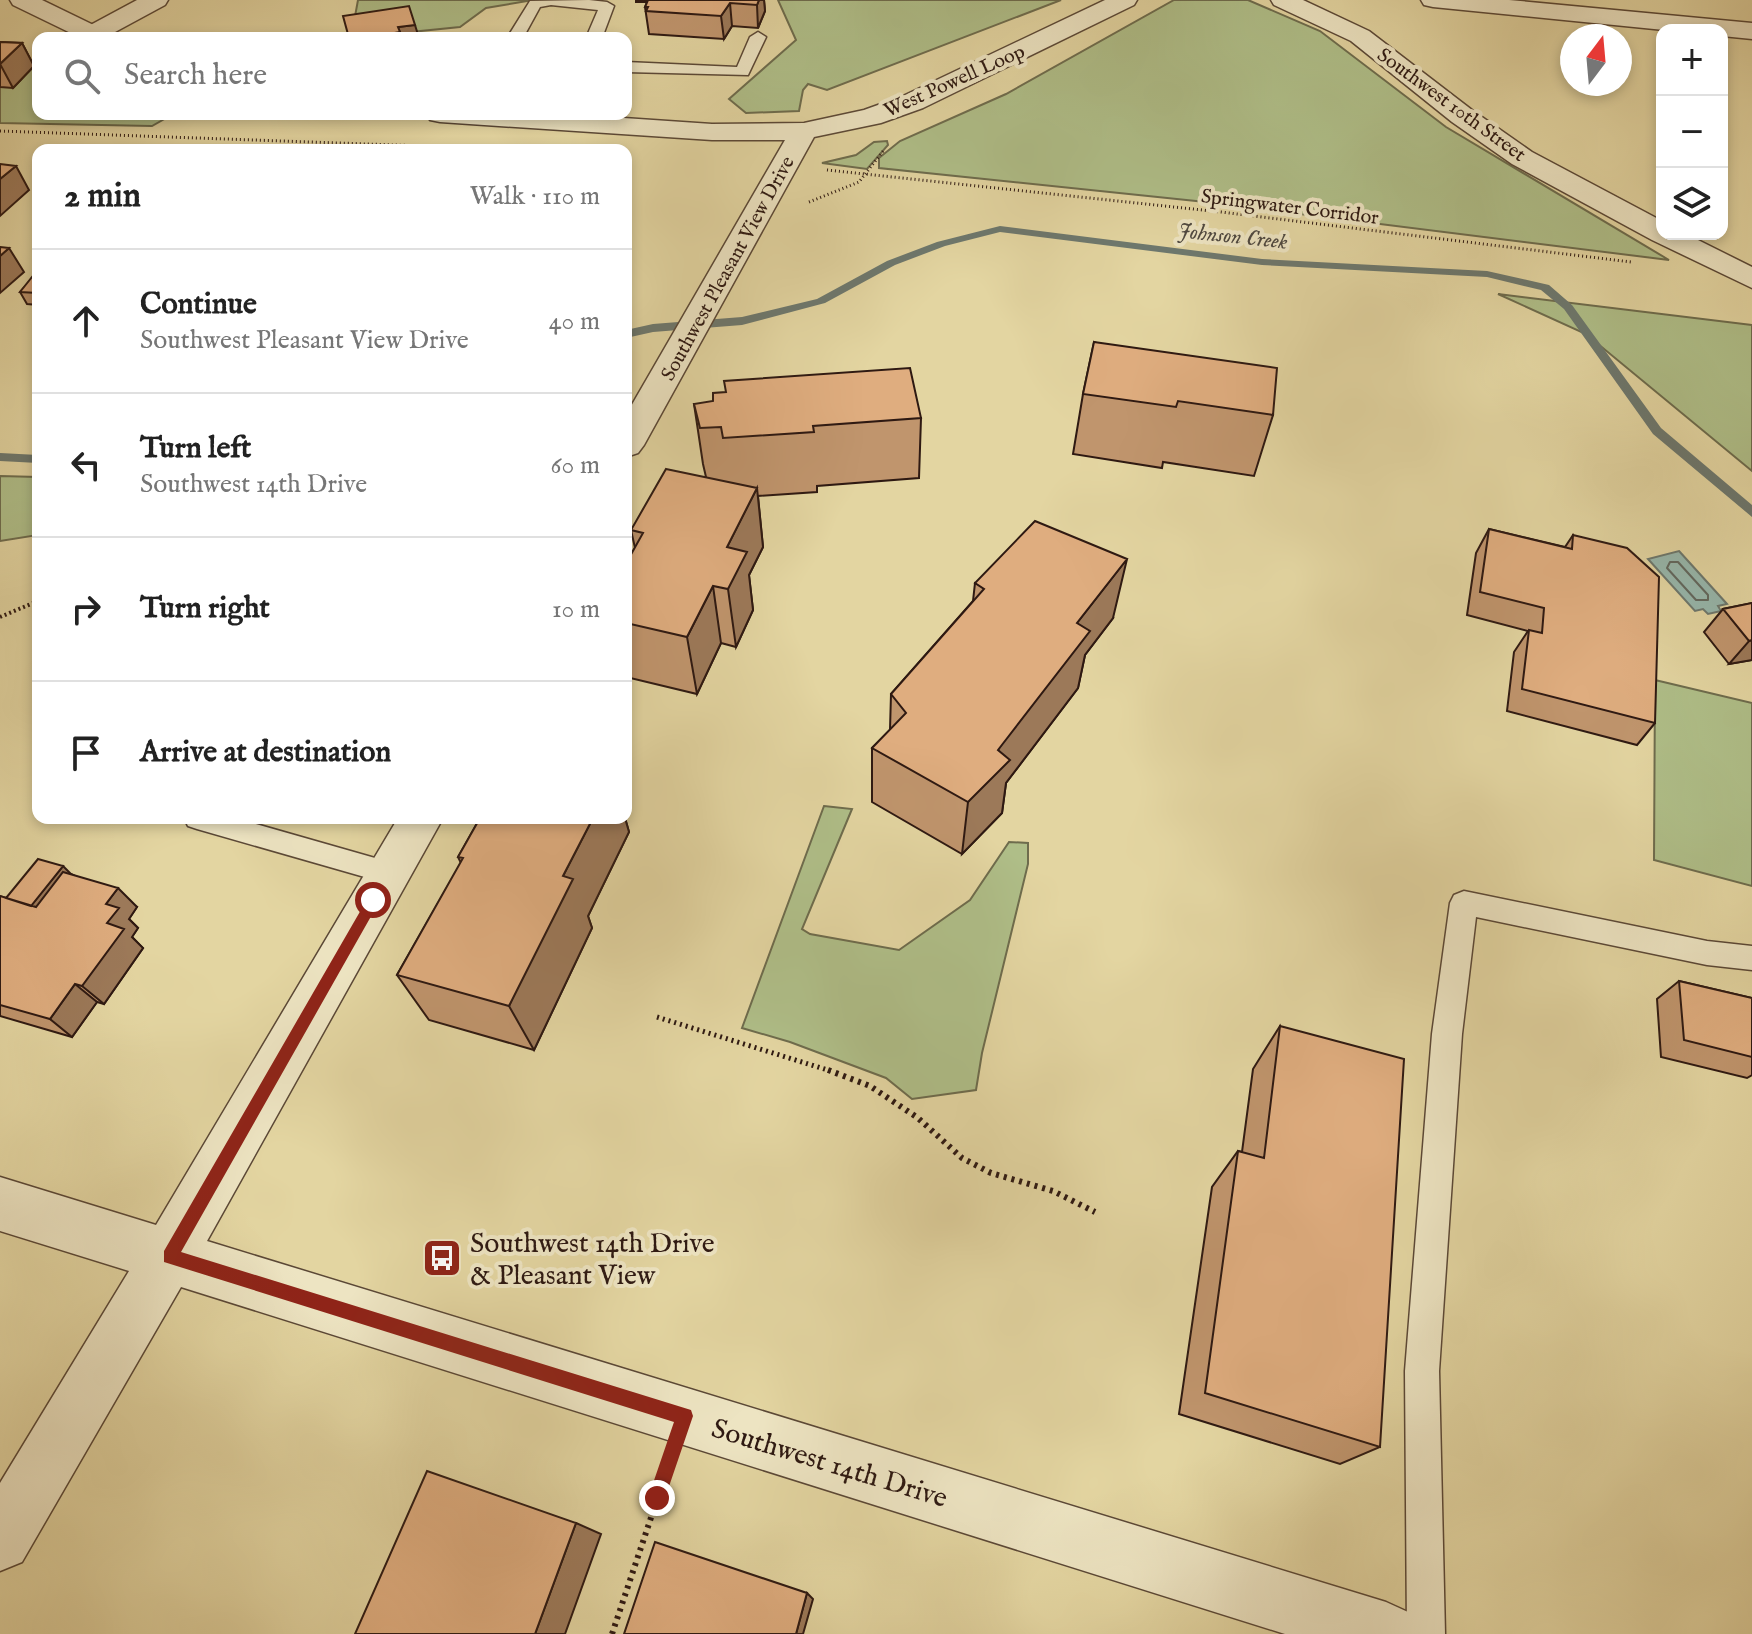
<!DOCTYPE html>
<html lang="en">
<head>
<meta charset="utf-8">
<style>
	body { margin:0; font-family:"IM FELL English",serif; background:#f2f2f2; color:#222 }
	.controls { position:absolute; right:24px; top:24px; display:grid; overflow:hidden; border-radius:16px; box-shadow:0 4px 12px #0003 }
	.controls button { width:72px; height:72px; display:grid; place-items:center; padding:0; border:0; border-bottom:2px solid #e0e0e0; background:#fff; color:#222; font:40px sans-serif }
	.compass { position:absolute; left:1560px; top:24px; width:72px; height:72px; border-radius:50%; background:#fff; box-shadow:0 4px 12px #0003; rotate:16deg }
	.stop { position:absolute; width:24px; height:24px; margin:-18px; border:6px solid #8f2418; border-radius:50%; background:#fff }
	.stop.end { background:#8f2418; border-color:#fff; box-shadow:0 2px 8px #0008 }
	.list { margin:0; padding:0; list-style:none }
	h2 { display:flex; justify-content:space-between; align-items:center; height:104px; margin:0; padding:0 32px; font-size:34px }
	h2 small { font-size:26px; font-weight:400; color:#767676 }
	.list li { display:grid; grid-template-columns:52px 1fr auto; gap:24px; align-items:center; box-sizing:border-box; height:144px; padding:0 32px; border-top:2px solid #e0e0e0 }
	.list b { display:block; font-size:30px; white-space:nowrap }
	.list p { margin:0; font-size:26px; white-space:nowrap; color:#767676 }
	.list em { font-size:26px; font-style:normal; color:#767676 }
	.icon { flex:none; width:44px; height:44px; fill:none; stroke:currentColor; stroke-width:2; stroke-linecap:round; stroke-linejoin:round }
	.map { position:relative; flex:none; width:1752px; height:1634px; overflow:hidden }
	.search { position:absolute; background:#fff; box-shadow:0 4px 12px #0003; left:32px; top:32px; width:600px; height:88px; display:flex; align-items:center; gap:20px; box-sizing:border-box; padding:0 28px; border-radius:16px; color:#767676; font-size:30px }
	.panel { position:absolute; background:#fff; box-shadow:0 4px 12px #0003; left:32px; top:144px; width:600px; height:680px; border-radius:16px }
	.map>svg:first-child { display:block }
</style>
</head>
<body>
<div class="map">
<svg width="1752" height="1634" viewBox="0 0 1752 1634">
	<rect width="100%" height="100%" fill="#e3d5a1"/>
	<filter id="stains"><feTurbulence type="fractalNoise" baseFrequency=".0025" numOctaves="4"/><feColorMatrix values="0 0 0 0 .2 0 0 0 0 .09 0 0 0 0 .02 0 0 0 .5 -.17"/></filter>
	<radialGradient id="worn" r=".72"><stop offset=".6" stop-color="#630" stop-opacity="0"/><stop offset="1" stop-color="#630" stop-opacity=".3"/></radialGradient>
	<!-- green -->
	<path fill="#afbe88" stroke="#6e6c4d" stroke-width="2" d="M358,0H533L486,8L460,27L351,38Z
		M778,0H1061L827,90L808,84L803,90L799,111L746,113L729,99L796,40Z
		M1174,0H1248L1320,31L1446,127L1669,260L1196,201L879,168V158L900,141L1006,94Z
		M34,66H38V114H173L152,126L0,123V87Z
		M887,141L888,145L867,169L822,163L856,155L874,142Z
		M1498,294L1752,325V471L1586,334Z
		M0,476L38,477V535L0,541Z
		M1655,680L1752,703V886L1654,860Z
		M824,806L852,809L802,929L810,934L899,950L970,900L1009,842L1028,843V864L982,1053L976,1090L912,1099L886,1078L790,1042L742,1028Z"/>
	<!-- water -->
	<path fill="#97b7ac" stroke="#6d786e" stroke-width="2" d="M1679,551L1727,604L1718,606L1721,611L1708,614L1703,609L1695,611L1648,559Z"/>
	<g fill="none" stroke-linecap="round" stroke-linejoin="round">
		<!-- shore -->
		<path stroke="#62685f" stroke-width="2" d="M1670,562H1678L1708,595V600H1696L1667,568Z"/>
		<!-- stream -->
		<path fill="#6d786e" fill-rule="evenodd" d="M1000,226L1262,259L1487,271L1549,285L1572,305L1661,428L1752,505V517L1653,434L1564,309L1541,290L1487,277L1262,265L1000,232L945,246L895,265L825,303L742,325L653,332L626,338V330L653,324L742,317L817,299L887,261L937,242Z
			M0,453L38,455V463L0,461Z"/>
		<defs>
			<path id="service" d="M589,0L607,2L614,6L602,38H586L598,10L551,5L540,7L523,38H507L530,1Z
				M758,32L766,37L748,75L626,72V62L737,67L750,37Z
				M184,818H235L389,862L398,865L402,873L398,881L389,884L197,829L188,826Z
				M1464,891L1707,941L1752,946V970L1707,965L1476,917L1462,1034L1439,1371L1445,1634H1407L1405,1371L1432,1034L1450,903L1454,895Z"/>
			<path id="minor" d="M137,0H168L165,5L104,38H82L79,34L83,29Z
				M1271,0H1303L1369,31L1472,110L1532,152L1662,221V234H1686L1752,267V288L1652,240L1512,164L1452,122L1351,41L1274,5Z
				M1421,0H1509L1752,23V39L1722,36V30H1664L1433,7L1424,5Z"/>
			<path id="tertiary" d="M10,0H42L110,33L114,38H81L13,5Z
				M1105,0H1137L1134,5L923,108L881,123L814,137L644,445L638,453L626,457V415L785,140H712L440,122L430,120L426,114H565L712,124L804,123L864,110L903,96Z
				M398,818H443L207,1241L1386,1602L1408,1612L1418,1634H1285L181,1287L22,1562L0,1571V1483L129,1271L0,1231V1177L156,1225Z"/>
		</defs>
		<!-- service casing -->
		<use href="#service" stroke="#5b4836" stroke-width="3"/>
		<!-- minor casing -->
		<use href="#minor" stroke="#5b4836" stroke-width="3"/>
		<!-- tertiary casing -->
		<use href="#tertiary" stroke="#5b4836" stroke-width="3"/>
		<!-- path-far3 -->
		<path stroke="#2e1912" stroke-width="3" stroke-dasharray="1 3" stroke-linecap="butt" d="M0,131L423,146
			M827,170L1221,212L1631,262
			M809,202L859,182L884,150"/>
		<!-- path-far2 -->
		<path stroke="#2e1912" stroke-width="4" stroke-dasharray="2 3" stroke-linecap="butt" d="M0,617L38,601"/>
		<!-- path-far1 -->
		<path stroke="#2e1912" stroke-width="5" stroke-dasharray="2 4" stroke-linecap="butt" d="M657,1017L834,1072"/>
		<!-- path -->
		<path stroke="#2e1912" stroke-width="6" stroke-dasharray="3 5" stroke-linecap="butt" d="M828,1070L870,1086L918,1118L962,1158L991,1173L1053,1191L1095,1212
			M612,1634L668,1467"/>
		<!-- service -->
		<use href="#service" fill="#ede4c2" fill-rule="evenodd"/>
		<!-- minor -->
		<use href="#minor" fill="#ede4c2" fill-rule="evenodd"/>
		<!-- tertiary -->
		<use href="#tertiary" fill="#ede4c2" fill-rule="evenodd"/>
	</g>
	<!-- wall -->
	<path fill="#c0956d" stroke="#2e1912" stroke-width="2" d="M636,0H764L765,11L758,28L732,26L724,39L649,34L645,7L647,2H636Z
		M0,42L22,43L34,66L13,88L0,87Z
		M38,272V305L27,304L20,292Z
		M1094,342L1273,415L1254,476L1163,462L1162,468L1073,454L1083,394Z
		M694,404L921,418L919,478L817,486V492L758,496L763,547L749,575L753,610L736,647L721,643L697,694L626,677V557L629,558L635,548L631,530L706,477L703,464Z
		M1489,529L1565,547L1573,535L1655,723L1637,745L1507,711L1514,652L1528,631L1467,615L1476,553Z
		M975,583L1113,618L1085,655L1078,688L1006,783L1002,813L962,854L872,802V748L890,730L891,694L973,601Z
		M1752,603V660L1729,664L1704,632L1723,609Z
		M480,818H625L629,832L588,916L592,928L534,1050L429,1020L397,975L461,863L458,857Z
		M71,874L137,907L129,919L138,928L132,937L143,948L104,1004L97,1002L72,1037L0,1016V896L6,898Z
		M1679,981L1752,998V1075L1747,1078L1661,1057L1657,999Z
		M1280,1026L1380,1447L1340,1464L1179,1414L1212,1187L1238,1151L1242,1152L1253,1069Z"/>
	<!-- shaded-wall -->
	<path fill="#9c7959" stroke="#2e1912" stroke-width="2" d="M759,0H764L765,11L758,28L757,5Z
		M730,3L732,26L724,39L721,16Z
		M415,25L419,38H401L398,27Z
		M400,32L401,38H367Z
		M22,43L34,66L13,88L0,64Z
		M16,166L29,190L0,216V179Z
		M9,248L24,272L0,293V256Z
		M757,488L763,547L749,575L753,610L736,647L728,589L727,547Z
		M1127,559L1113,618L1085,655L1078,688L1006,783L1002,813L962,854L968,802L998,750L1077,623Z
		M713,586L721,643L697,694L687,637Z
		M1752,640V660L1729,664L1749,641Z
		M593,818H625L629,832L588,916L592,928L534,1050L509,1006L563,876Z
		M63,866L73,876L39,919L28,909Z
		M118,888L137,907L129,919L138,928L132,937L143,948L104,1004L82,986L107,923L106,904Z
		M75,984L97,1002L72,1037L50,1019Z
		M576,1523L601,1534L565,1634H535Z
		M807,1593L813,1599L803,1634H796Z"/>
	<!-- building -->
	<path fill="#dfad7f" stroke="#2e1912" stroke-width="2" d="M648,0H759L757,5L730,3L721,16L646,11L648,7H645Z
		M409,6L415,25L398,27L400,32L367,38H349L343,16Z
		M0,42L22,43L0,64Z
		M0,164L16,166L0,179Z
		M0,247L9,248L0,256Z
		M36,272H38V293L20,292Z
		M1094,342L1277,368L1273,415L1178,401L1176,407L1083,394Z
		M910,368L921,418L813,426L814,432L723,438L721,427L700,428L694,404L713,401V393L726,392L724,381Z
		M666,469L757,488L727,547L747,552L728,589L713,586L687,637L626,623V557L629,558L643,533L631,530Z
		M1035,521L1127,559L1077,623L1090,631L998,750L1010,760L968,802L872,748L906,713L891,694L984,589L975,583Z
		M1489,529L1572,549L1573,535L1627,548L1659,577L1655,723L1522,689L1529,630L1542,633L1544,608L1480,592Z
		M1752,603V640L1749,641L1723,609Z
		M480,818H593L563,876L573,879L509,1006L397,975L463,858L458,857Z
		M38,859L63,866L31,906L6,898Z
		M63,872L118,888L106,904L119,908L107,923L124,929L82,986L75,984L50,1019L0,1005V896L36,907Z
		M1679,981L1752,998V1057L1684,1040Z
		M1280,1026L1404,1059L1380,1447L1205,1393L1238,1151L1264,1158Z
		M427,1471L576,1523L535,1634H355Z
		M655,1542L807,1593L796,1634H624Z"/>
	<!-- route -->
	<path fill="#8f2418" d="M373,894L380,900L378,904L181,1252L691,1410L693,1416L663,1504L657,1507L651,1504L648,1498L674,1422L164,1262V1251L369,896Z"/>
	<!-- icons -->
	<defs>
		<symbol id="bus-square" viewBox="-11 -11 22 22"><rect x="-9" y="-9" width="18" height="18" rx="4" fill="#8f2418" stroke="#ede4c2"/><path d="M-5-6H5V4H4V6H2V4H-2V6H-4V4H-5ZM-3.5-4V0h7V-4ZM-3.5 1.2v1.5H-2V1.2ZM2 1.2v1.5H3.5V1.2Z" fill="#fff"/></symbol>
	</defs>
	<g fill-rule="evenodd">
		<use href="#bus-square" x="420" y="1236" width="44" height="44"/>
	</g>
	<g text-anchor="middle" stroke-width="8" stroke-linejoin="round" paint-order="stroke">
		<!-- far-street labels -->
		<g font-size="20" fill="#2e1912" stroke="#ede4c2">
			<text transform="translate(954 80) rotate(-24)" y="7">West Powell Loop</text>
			<text transform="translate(1452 104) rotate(36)" y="7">Southwest 10th Street</text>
			<text transform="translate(1290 206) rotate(7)" y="7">Springwater Corridor</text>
			<text transform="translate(727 268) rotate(-61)" y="7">Southwest Pleasant View Drive</text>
		</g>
		<!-- far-water labels -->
		<g font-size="22" font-style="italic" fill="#4e4840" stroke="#ede4c2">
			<text transform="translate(1233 235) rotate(6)" y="8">Johnson Creek</text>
		</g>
		<!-- near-poi labels -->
		<g font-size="28" fill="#2e1912" stroke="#ede4c2" text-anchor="start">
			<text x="470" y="1252">Southwest 14th Drive<tspan x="470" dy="32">&amp; Pleasant View</tspan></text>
		</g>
		<!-- near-street labels -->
		<g font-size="28" fill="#2e1912" stroke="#ede4c2">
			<text transform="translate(830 1462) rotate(17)" y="10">Southwest 14th Drive</text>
		</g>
	</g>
	<rect width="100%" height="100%" filter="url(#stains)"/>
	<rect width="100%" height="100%" fill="url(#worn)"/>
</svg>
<div class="controls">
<button>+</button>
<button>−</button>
<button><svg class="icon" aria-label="layers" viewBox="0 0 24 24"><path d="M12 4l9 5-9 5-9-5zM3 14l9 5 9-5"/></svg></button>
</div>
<svg class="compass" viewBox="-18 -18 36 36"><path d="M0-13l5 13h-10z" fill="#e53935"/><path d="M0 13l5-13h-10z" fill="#767676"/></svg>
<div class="stop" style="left:373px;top:900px"></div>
<div class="stop end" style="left:657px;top:1498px"></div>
<div class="search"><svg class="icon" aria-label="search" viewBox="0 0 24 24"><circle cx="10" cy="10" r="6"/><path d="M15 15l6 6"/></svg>Search here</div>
<section class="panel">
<h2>2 min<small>Walk · 110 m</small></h2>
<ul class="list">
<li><svg class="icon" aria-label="ahead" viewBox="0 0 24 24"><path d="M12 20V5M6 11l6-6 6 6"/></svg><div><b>Continue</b><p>Southwest Pleasant View Drive</p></div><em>40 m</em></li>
<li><svg class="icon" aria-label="left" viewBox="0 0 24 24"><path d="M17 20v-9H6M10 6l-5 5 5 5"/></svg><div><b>Turn left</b><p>Southwest 14th Drive</p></div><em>60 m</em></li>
<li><svg class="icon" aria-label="right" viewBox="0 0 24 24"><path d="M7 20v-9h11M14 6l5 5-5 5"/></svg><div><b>Turn right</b></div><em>10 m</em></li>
<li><svg class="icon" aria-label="arrive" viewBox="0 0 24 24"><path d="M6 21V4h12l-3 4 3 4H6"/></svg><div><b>Arrive at destination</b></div></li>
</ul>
</section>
</div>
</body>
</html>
